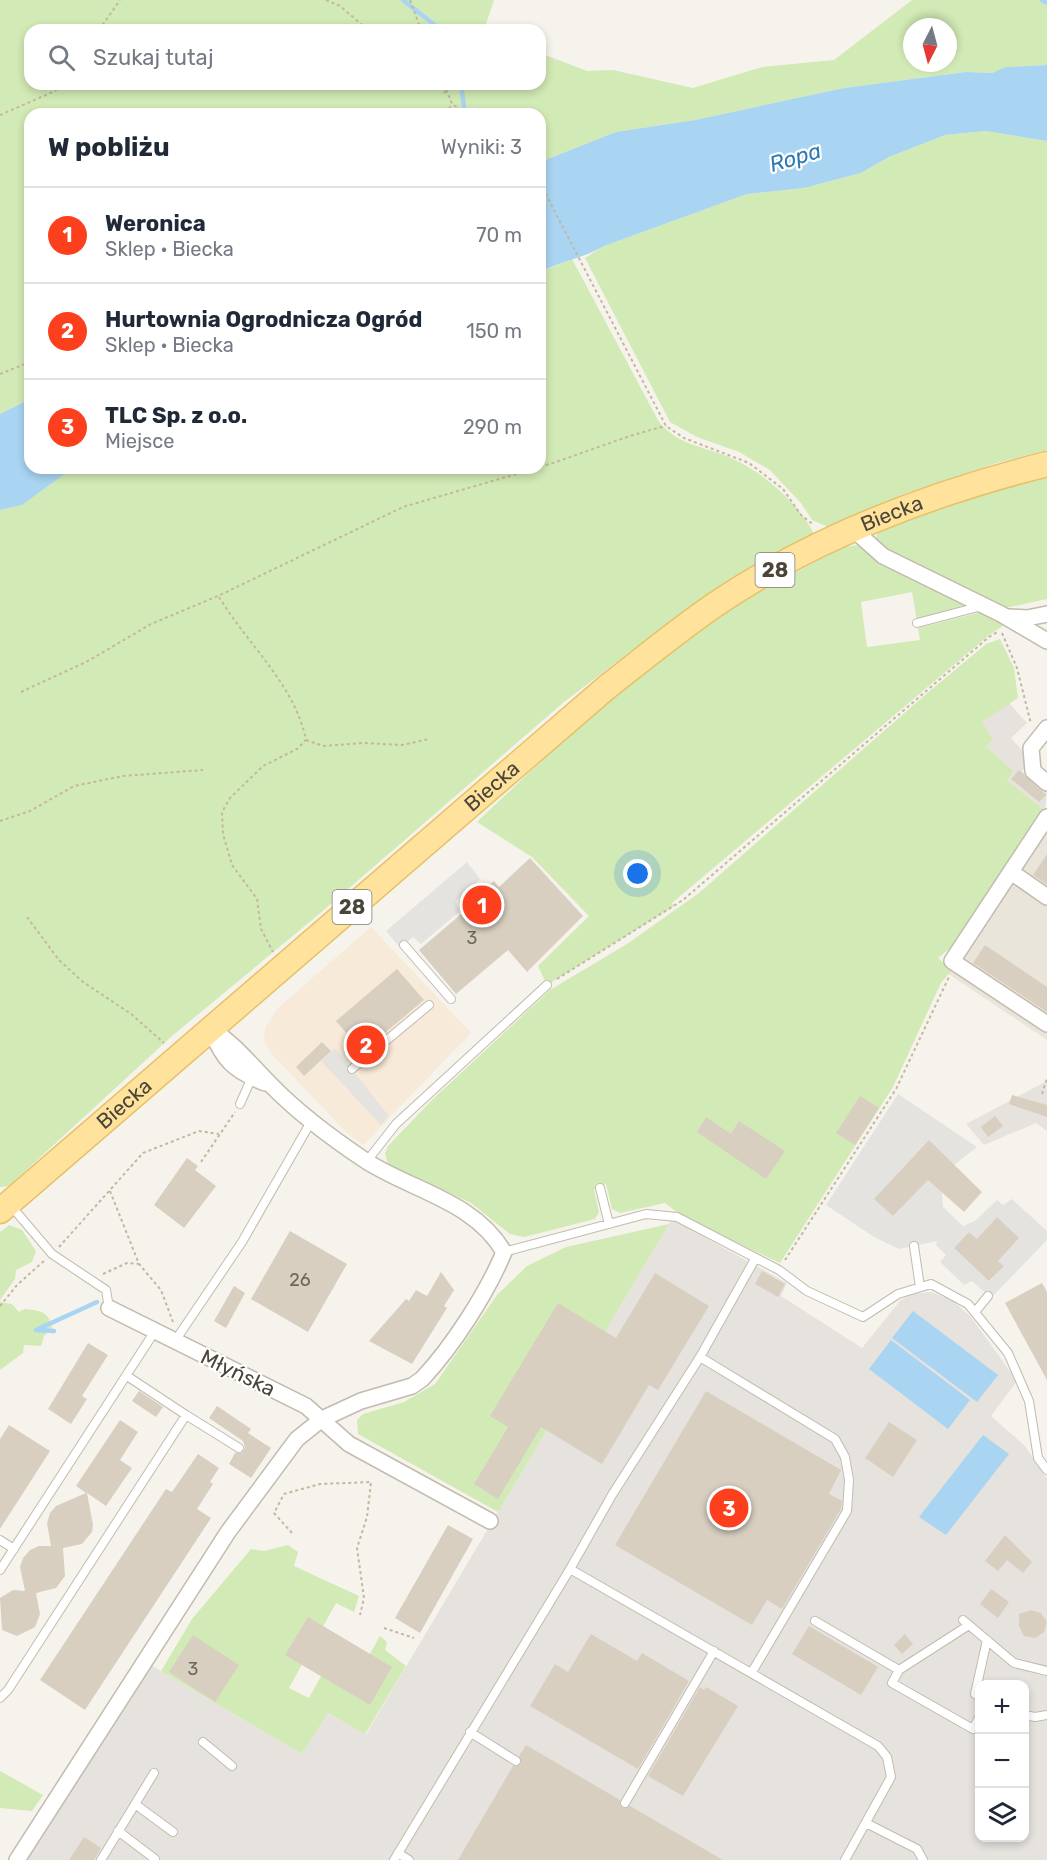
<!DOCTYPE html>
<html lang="pl">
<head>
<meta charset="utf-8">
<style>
	body { margin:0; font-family:Rubik,sans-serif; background:#f2f2f3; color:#1f2937 }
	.controls { position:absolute; right:18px; bottom:18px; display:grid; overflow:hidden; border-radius:12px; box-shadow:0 3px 9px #0003 }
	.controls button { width:54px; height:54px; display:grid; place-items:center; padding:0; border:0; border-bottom:2px solid #e0e1e3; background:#fff; color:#1f2937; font:30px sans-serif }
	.compass { position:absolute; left:903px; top:18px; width:54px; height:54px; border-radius:50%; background:#fff; box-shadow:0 3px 9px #0003; rotate:186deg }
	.you { position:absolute; left:638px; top:874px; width:21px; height:21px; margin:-15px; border:4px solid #fff; border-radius:50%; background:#1a73e8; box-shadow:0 0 0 9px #1a73e833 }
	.badge { display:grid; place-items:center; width:39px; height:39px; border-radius:50%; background:#fc3f1d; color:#fff; font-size:20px; font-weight:700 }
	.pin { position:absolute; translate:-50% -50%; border:3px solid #fff; box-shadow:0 2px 6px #0006 }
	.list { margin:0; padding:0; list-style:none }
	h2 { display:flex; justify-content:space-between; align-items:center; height:78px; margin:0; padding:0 24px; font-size:26px }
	h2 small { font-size:20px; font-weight:400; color:#747a83 }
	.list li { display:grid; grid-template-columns:39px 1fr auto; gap:18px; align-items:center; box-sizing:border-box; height:96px; padding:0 24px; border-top:2px solid #e0e1e3 }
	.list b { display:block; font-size:22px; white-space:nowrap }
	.list p { margin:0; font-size:20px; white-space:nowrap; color:#747a83 }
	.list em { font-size:20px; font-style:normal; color:#747a83 }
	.icon { flex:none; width:33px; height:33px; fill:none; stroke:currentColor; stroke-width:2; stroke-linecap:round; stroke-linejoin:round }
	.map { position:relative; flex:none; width:1047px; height:1860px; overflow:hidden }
	.search { position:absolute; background:#fff; box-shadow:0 3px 9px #0003; left:24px; top:24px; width:522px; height:66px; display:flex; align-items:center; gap:15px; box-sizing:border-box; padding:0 21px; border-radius:18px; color:#747a83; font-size:22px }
	.panel { position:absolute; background:#fff; box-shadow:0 3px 9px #0003; left:24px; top:108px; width:522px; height:366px; border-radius:18px }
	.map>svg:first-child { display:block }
</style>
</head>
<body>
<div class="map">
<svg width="1047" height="1860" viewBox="0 0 1047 1860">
	<rect width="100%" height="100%" fill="#f6f3ec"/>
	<!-- residential -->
	<path fill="#eae5da" d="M1047,810V1040L941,969Z"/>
	<!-- commercial -->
	<path fill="#f7ead8" d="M371,927L471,1033L363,1145L346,1132L272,1054L264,1041L265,1028L277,1009Z"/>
	<!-- industrial -->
	<path fill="#e6e2dd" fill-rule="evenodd" d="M1009,703L1027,723L1011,738L1031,760L1022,771L1047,792L1045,811L1007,780L1014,772L986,746L982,722Z
		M1047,1081V1131L1036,1123L984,1145L966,1124Z
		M672,1219L787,1283L781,1296L862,1348L900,1301L911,1294L931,1292L952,1300L971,1317L1017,1381L991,1416L1025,1446L1047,1479V1860H22L149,1664L302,1754L328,1713L366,1734ZM980,1684H1024V1838H980Z"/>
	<!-- green -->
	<path fill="#d2eab5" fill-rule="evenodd" d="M0,0H494L484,30H30V84H540V53L587,71L613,70L693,88L762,67L834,60L912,0H1047V65L1007,67L992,73L966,72L844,88L695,120L616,132L540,162V114H30V399L0,414ZM912,27H948V63H912Z
		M986,131L1047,141V450L997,463L901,495L833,529L812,520L801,503L770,470L739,452L697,437L670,422L585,258L604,246L747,194L804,188L861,173L889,157L945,135Z
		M572,259L659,422C678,444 697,445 724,455C758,468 798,501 814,534L810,540L791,548L648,638L564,702L318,915L172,1036L9,1186L0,1187V510L22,505L73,468H540V272Z
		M1047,476V599L1001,609L894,555L875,542L877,534L889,527L982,493Z
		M857,545L977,605L917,621L912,592L861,602L867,647L920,640L918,628L986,611L1008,622L988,636L672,903L674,906L547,985L538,966L589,916L532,857L477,822C543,760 609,695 683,641C733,604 789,575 845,547Z
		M1000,639L1014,668L1018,698L982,722L993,739L986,746L1014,772L1007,780L1045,811L961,939L938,958L952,970L941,983L893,1087L780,1263L686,1219L665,1203L620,1213L612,1209L606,1184L594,1190L599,1212L595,1219L524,1237L510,1234L471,1203L388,1164L385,1154L388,1146L433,1099L550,990L627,944L699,893L925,695L986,644Z
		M669,1224L498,1512L358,1434L357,1420L363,1414L404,1402L435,1384L497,1295L527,1266L566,1247Z
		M9,1225L22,1230L36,1251L32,1262L16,1270L15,1279L0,1300V1232Z
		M0,1302L12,1304L19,1312L24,1309C39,1310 49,1311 52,1328L44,1336L41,1346L24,1345L23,1353L0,1370Z
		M288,1545L298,1552L294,1566L359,1596L354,1612L336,1603L289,1688L309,1698L325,1669L353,1684L380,1636L387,1642L385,1650L406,1666L365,1734L328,1713L302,1754L161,1671L192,1619L251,1549L264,1551Z
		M0,1771L43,1795L32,1811L0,1808Z"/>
	<!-- parking -->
	<path fill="#e5e3e0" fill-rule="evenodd" d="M467,862L480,879L456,901L459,912L421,944L413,937L400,948L386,931Z
		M335,1048L389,1116L381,1125L321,1061Z
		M898,1094L977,1147L954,1165L942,1192L943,1207L963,1226L975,1221L997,1200L1003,1205L1012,1199L1047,1231V1240L991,1298L972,1281L964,1285L940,1262L946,1255L936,1245L937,1241L899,1249L874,1237L826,1205ZM997,1218L998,1261L1003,1266L990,1281L954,1248L969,1232L977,1239Z"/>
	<!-- water -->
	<path fill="#a9d4f2" d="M1047,65V141L986,131L945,135L889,157L861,173L804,188L747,194L604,246C584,258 561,261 540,272V162L616,132L695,120L844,88L966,72L992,73L1006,67Z
		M30,399V468H73L22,505L0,510V414Z
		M913,1311L998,1375L977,1402L892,1338Z
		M891,1340L970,1400L948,1429L869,1369Z
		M983,1435L1009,1454L946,1535L919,1517Z"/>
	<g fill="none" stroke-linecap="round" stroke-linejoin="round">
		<!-- stream -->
		<path stroke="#a9d4f2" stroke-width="4.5" d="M403,0L441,30
			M1042,0L1047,3
			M461,84L465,114
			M54,1331L36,1330L97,1302"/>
	</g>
	<!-- building -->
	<path fill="#d8cfc1" d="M1019,770L1046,795L1039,802L1011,779Z
		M1047,854V885L1033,875Z
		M530,858L583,916L527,972L508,950L456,994L419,950L466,910L463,907L481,888L483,890L494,881L499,887Z
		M985,945L1047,987V1012L973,963Z
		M397,969L424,1000L362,1052L336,1021Z
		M322,1042L331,1051L304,1076L296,1067Z
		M1012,1095L1047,1105V1117L1009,1104Z
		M860,1096L879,1108L855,1145L836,1133Z
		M995,1116L1003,1126L988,1137L981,1127Z
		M706,1117L731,1134L739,1121L785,1151L766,1179L697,1132Z
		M929,1140L982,1192L964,1212L928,1180L893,1216L874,1199Z
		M187,1158L198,1166L195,1170L216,1186L184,1228L154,1205Z
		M997,1217L1019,1238L998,1261L1004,1266L989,1281L954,1248L969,1232L977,1239Z
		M290,1231L347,1264L308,1332L251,1299Z
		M762,1271L785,1284L778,1297L755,1284Z
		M441,1272L454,1290L444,1306L447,1308L412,1364L369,1341L406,1299L409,1301L416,1290L427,1296Z
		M655,1273L709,1306L658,1390L649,1385L602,1464L541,1427L498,1499L474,1484L508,1427L490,1416L558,1303L616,1338Z
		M1042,1283L1047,1292V1380L1005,1303Z
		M234,1286L245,1293L226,1328L214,1321Z
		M88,1343L108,1355L82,1396L87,1399L71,1424L48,1409Z
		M139,1391L163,1407L156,1417L132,1401Z
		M706,1391L841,1470L829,1494L842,1501L841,1509L782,1609L767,1600L752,1625L615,1545Z
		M217,1406L251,1429L248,1433L271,1448L251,1478L229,1464L235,1453H242L245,1448L243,1441L209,1418Z
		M120,1420L138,1432L120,1460L132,1468L106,1506L87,1493L93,1525L92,1532L82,1544L63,1548L65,1576L56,1588L36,1593L40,1614L35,1627L17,1636L2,1630L0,1598L13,1590L25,1591L20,1567L23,1558L30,1550L39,1546H51L47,1523L50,1513L56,1506L86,1493L76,1486Z
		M889,1422L917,1440L893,1477L865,1458Z
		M9,1425L50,1451L0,1529V1439Z
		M198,1454L219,1468L210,1482L213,1484L197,1509L211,1518L85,1710L40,1680L166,1489L172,1492Z
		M448,1525L473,1539L420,1633L395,1618Z
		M1005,1535L1032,1562L1023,1573L1007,1560L998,1571L985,1561Z
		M991,1589L1009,1602L998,1618L980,1604Z
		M1031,1610L1041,1613L1047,1622L1044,1632L1035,1638L1024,1636L1019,1626V1614Z
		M308,1617L392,1667L370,1705L285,1655Z
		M809,1626L878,1667L861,1695L792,1654Z
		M591,1634L637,1661L642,1653L689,1681L638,1769L530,1706L555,1664L568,1672Z
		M905,1634L913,1644L902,1654L894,1645Z
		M193,1635L239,1665L215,1702L169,1672Z
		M700,1687L704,1690L706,1687L738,1706L683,1796L648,1776Z
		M526,1745L620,1800L622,1808L630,1806L723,1860H458L513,1766L521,1764L519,1756Z
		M84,1837L101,1848L94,1860H69Z"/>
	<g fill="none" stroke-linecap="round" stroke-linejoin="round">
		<defs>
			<path id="service" d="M917,623L982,606
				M404,945L451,999
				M352,1069L429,1005
				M240,1104L252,1077
				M367,1161L396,1124L547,985
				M600,1188L609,1224
				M12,1207L52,1254L106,1290L109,1308
				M914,1246L920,1287
				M504,1252L646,1214L677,1217L779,1270L807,1291L863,1317L898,1294L931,1284L968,1304L1008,1353L1029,1401L1038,1458L1047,1470
				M975,1312L988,1296
				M175,1341L242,1242L312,1120
				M700,1357L835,1439L845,1457L849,1480L847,1511L752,1672
				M186,1415L239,1448
				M0,1540L14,1549
				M570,1569L878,1746L887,1757L891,1777L845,1860
				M0,1570L155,1331
				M963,1620L1014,1663L1047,1671
				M815,1621L899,1670L969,1625
				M899,1670L892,1683L973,1729L980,1716
				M980,1697L975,1694L987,1640
				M0,1698L8,1690L186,1415L127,1376
				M1024,1715L1035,1717L1047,1715
				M470,1732L516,1761
				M203,1742L232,1766
				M625,1803L714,1651
				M135,1804L173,1832
				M866,1823L917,1849L923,1860
				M118,1831L155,1859
				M398,1853L409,1860
				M101,1860L154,1773
				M394,1860L570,1569L612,1495L700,1357L755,1259"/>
			<path id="minor" d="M854,530L883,556L1001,614L1047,641
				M1010,617L1027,618L1047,614
				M1047,728L1031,748L1033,771L1047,783
				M1047,817L952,961L1047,1024
				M1011,872L1047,897
				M210,1029C224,1060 232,1070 265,1083
				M109,1308L306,1406L349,1444L490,1521
				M17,1860L228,1532L297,1439L322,1419L361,1401L412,1386L422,1379C453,1346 487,1293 504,1252C474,1201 413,1191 366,1161C333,1139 297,1112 270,1084C248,1062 237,1046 210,1028"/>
			<g id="primary">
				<path id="s1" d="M0,1211L607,687C643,659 678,630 716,604C815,537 932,493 1047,464"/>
			</g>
		</defs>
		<!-- service casing -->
		<use href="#service" stroke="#c2bbae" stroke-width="10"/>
		<!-- minor casing -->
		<use href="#minor" stroke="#c2bbae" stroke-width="18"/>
		<!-- primary casing -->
		<use href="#primary" stroke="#e6c16a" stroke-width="27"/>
		<!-- path -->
		<path stroke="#c4b79f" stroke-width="2" stroke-dasharray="3 3" stroke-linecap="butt" d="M326,0L340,6L368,30
			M410,0L421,30
			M99,30L120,0
			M434,84L446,93
			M444,84L452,104L468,114
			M446,114L452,104
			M0,115L55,91L62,84
			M540,183L666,426L684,438L749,463L783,489L801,515L814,525
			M0,374L30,362
			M540,467C583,454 623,436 666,426
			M219,597C248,645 295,685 306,740L297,749L263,766L230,798L222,812L223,834L232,865L257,899L261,929L273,952
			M1002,633L1017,668L1031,724
			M21,692L88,661L151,624L218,596L403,507L537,468
			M306,740L323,746L363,743L402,745L429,739
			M0,821L30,811L74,786L123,776L203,770
			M27,917L59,960L83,982L131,1014L164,1043
			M557,979L683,900L989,637L999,631
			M1042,1094L1047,1078
			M201,1162L235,1112
			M110,1191L139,1264L161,1290L173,1322
			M59,1247L143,1153L199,1131L219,1134
			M785,1260L896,1089L949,977
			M103,1274L127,1263L139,1264
			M0,1306L17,1285L44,1261
			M292,1533L274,1513L284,1494L320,1484L371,1482L367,1517L357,1548L364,1598L360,1615
			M384,1628L414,1638"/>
		<!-- service -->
		<use href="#service" stroke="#fff" stroke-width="8"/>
		<!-- minor -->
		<use href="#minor" stroke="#fff" stroke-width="15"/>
		<!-- primary -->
		<use href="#primary" stroke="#ffe39c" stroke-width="24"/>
	</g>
	<g text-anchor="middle" stroke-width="4.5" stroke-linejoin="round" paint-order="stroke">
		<!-- number labels -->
		<g font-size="18" fill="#6e675b">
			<text x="472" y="944">3</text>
			<text x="300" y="1286">26</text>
			<text x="193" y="1675">3</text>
		</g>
		<!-- shield labels -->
		<g fill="#fff" stroke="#817c74" stroke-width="1.5">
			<rect x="755.5" y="553" width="39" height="34" rx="4.5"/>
			<rect x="332.5" y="890" width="39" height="34" rx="4.5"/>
		</g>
		<g font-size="20" font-weight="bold" fill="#4b4439">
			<text x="775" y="577">28</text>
			<text x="352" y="914">28</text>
		</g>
		<!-- street labels -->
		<g font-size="21" fill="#4b4439" stroke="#fff">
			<text dy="7" stroke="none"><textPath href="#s1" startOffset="1137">Biecka</textPath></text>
			<text dy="7" stroke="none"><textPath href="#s1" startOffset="650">Biecka</textPath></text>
			<text dy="7" stroke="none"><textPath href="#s1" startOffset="164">Biecka</textPath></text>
			<text transform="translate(238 1373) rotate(26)" y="7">Młyńska</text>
		</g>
		<!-- water labels -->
		<g font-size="22" font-style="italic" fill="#2e7ab2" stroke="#fff">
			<text transform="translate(795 157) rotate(-17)" y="8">Ropa</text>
		</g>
	</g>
</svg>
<div class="controls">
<button>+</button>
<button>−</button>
<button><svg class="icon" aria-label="layers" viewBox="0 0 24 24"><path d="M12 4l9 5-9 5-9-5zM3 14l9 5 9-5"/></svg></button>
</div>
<svg class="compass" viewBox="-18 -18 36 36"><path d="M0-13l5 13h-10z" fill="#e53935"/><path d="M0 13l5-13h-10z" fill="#747a83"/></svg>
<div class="you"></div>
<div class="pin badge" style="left:482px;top:905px">1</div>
<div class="pin badge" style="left:366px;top:1045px">2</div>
<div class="pin badge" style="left:729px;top:1508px">3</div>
<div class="search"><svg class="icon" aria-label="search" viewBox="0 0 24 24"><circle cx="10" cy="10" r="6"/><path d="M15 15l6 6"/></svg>Szukaj tutaj</div>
<section class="panel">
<h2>W pobliżu<small>Wyniki: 3</small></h2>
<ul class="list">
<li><span class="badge">1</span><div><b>Weronica</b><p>Sklep · Biecka</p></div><em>70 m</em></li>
<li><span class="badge">2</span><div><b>Hurtownia Ogrodnicza Ogród</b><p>Sklep · Biecka</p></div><em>150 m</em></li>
<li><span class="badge">3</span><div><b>TLC Sp. z o.o.</b><p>Miejsce</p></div><em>290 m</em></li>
</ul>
</section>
</div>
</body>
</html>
